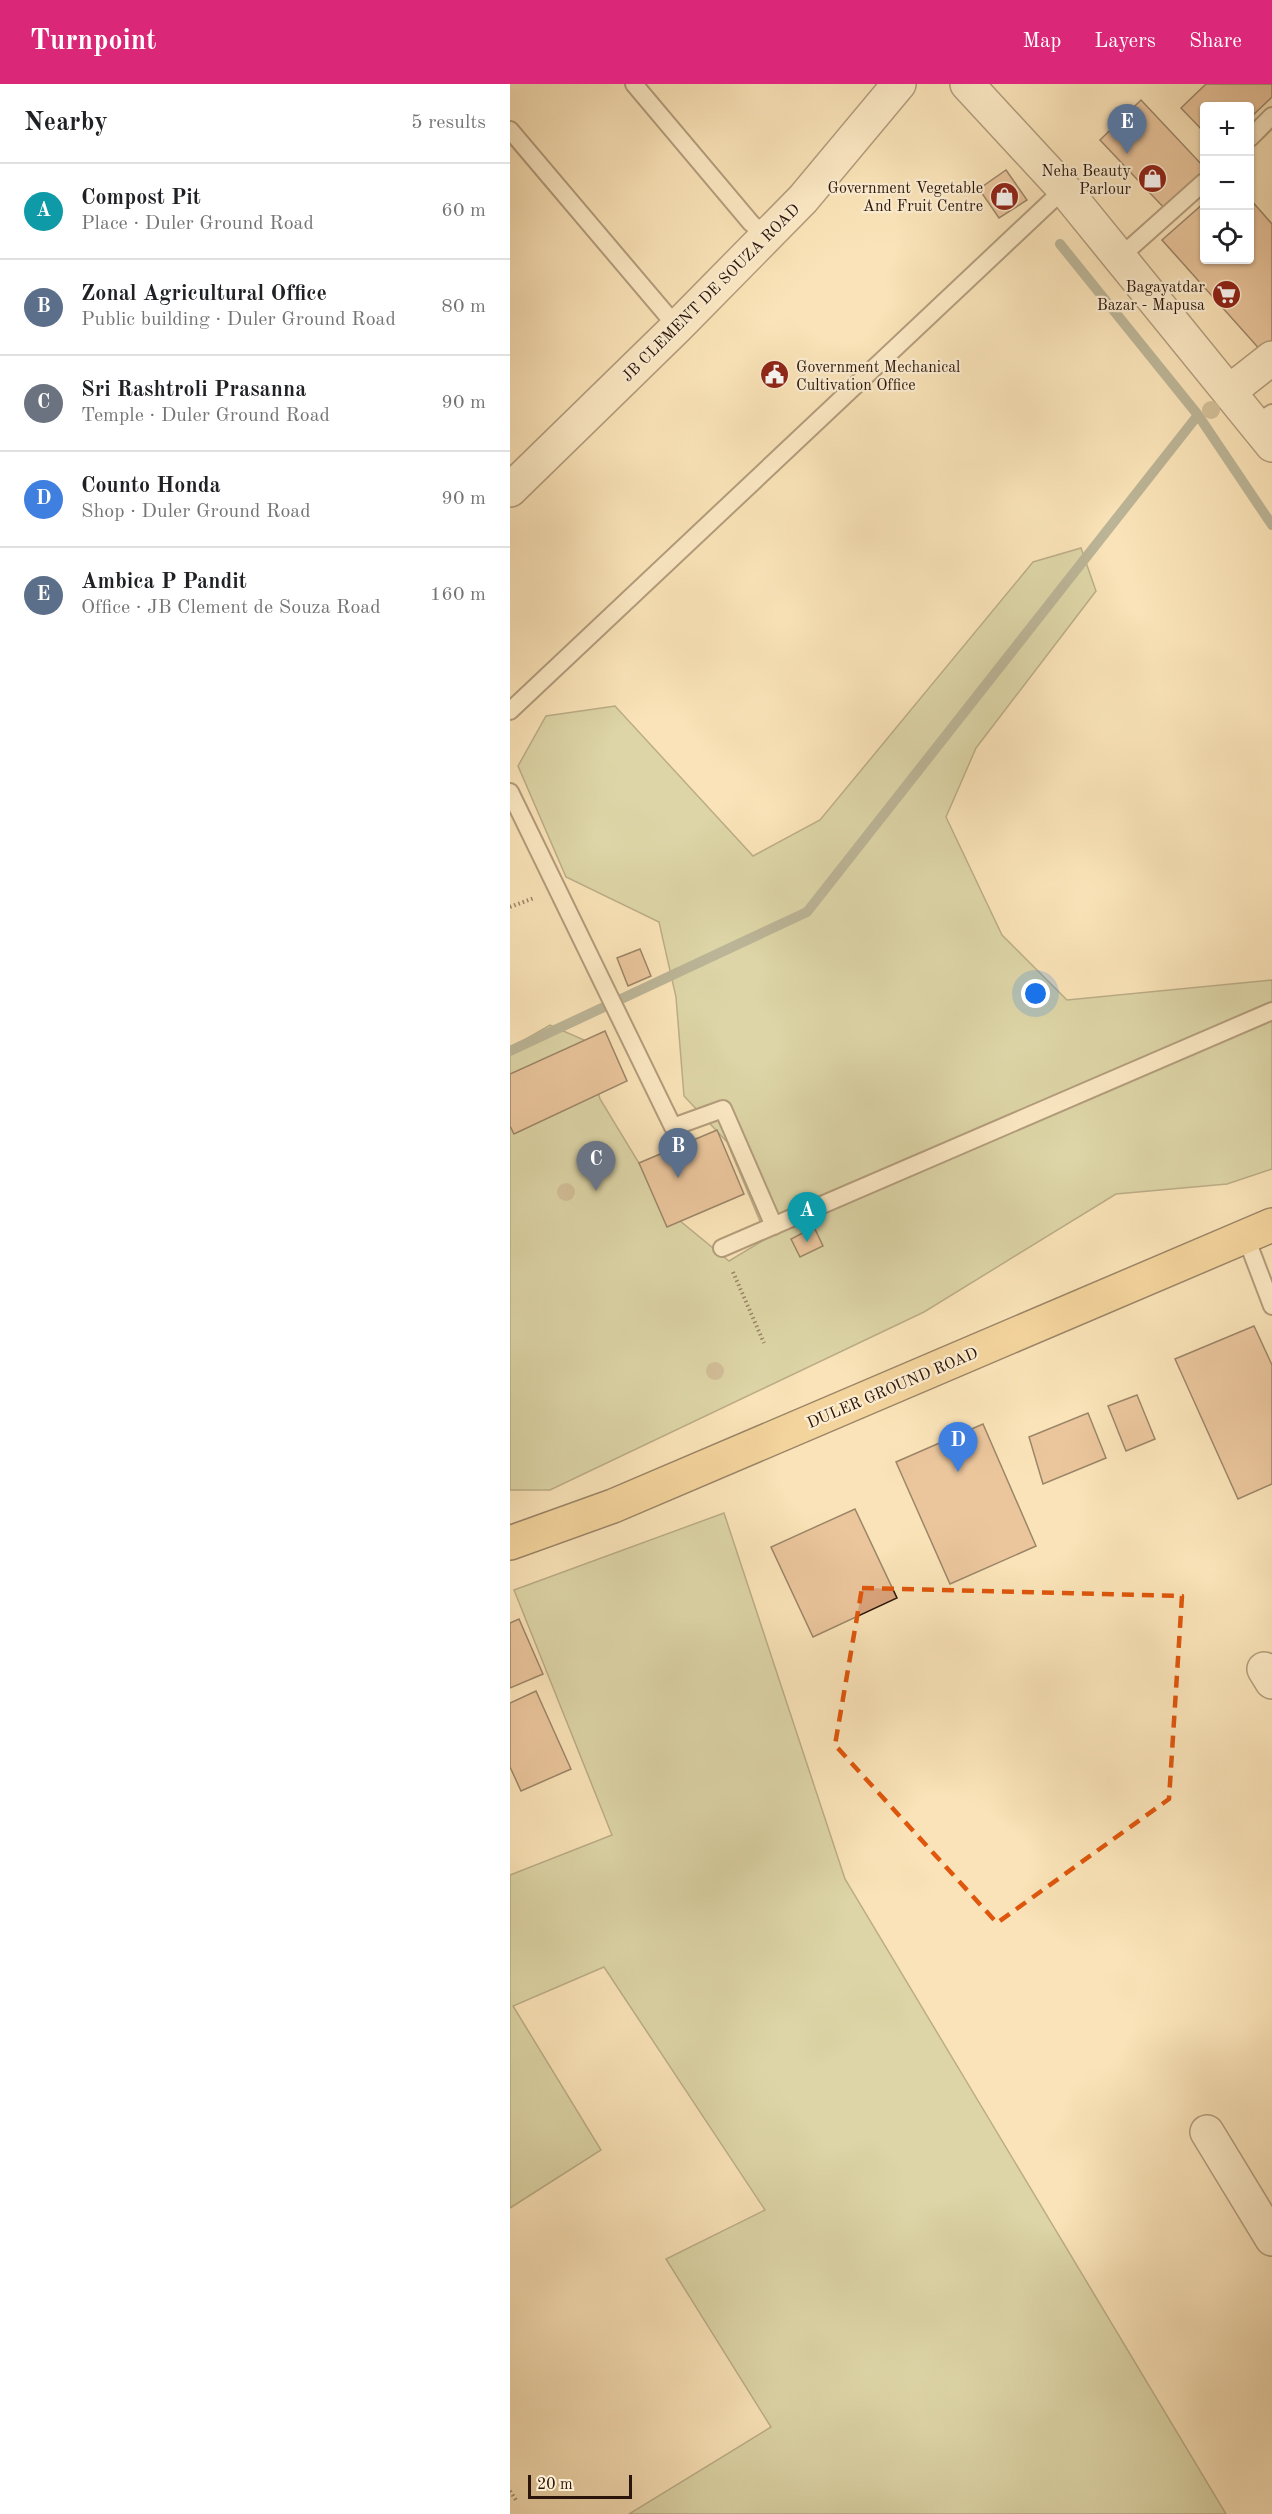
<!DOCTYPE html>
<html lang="en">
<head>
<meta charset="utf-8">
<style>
	body { margin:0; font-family:"Old Standard TT",serif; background:#f2f2f2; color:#202124 }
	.controls { position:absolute; right:18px; top:18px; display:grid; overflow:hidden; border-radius:6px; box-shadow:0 2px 4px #0004 }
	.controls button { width:54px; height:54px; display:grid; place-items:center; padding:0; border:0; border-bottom:2px solid #e0e0e0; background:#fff; color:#202124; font:30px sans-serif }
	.scale { position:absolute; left:18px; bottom:15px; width:104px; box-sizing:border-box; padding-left:6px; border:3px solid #2b150a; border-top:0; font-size:16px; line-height:21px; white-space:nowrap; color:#2b150a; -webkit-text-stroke:4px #fcedd1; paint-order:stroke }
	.you { position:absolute; left:526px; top:910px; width:21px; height:21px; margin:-15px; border:4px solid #fff; border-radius:50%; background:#1a73e8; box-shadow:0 0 0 9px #1a73e833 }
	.badge { display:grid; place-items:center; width:39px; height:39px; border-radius:50%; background:#db2777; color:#fff; font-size:20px; font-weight:700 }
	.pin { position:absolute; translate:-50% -50px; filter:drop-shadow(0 2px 3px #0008) }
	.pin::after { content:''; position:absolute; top:32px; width:21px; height:18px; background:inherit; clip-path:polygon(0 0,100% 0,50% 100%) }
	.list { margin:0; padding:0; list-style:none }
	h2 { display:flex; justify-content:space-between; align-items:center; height:78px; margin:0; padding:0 24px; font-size:26px }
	h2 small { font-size:20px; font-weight:400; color:#757577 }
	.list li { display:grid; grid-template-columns:39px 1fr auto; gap:18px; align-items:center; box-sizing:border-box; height:96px; padding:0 24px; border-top:2px solid #e0e0e0 }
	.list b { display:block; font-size:22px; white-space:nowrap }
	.list p { margin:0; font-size:20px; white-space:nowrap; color:#757577 }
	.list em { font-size:20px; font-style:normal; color:#757577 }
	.icon { flex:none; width:33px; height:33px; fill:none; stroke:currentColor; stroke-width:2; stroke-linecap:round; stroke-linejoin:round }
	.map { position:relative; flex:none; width:762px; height:2430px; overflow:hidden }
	header { display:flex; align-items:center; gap:36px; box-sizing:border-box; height:84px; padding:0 30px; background:#db2777; color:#fff }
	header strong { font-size:28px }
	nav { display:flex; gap:33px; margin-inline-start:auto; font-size:21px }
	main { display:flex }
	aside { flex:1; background:#fff }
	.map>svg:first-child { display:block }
</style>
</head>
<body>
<header>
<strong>Turnpoint</strong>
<nav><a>Map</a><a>Layers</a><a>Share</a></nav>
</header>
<main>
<aside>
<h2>Nearby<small>5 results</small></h2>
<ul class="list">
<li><span class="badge" style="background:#0f9aa8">A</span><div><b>Compost Pit</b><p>Place · Duler Ground Road</p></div><em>60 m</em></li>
<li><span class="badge" style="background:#5c6f8a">B</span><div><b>Zonal Agricultural Office</b><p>Public building · Duler Ground Road</p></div><em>80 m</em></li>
<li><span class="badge" style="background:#6b7280">C</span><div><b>Sri Rashtroli Prasanna</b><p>Temple · Duler Ground Road</p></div><em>90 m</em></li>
<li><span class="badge" style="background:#3f7fe0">D</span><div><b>Counto Honda</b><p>Shop · Duler Ground Road</p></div><em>90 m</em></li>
<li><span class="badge" style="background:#5c6f8a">E</span><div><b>Ambica P Pandit</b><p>Office · JB Clement de Souza Road</p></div><em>160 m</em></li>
</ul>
</aside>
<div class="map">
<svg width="762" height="2430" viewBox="0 0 762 2430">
	<rect width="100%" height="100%" fill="#fae3b8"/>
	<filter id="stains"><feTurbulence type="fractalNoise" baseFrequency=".00333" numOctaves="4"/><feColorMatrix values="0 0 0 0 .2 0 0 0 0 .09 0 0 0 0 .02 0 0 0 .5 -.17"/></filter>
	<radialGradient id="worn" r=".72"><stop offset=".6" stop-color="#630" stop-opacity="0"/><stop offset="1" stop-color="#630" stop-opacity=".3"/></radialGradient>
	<!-- green -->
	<path fill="#bac492" stroke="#726c4e" stroke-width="1.5" d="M571,464L586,507L466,664L436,733L492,851L557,916L762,896V1085L717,1100L606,1110L414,1228L40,1406H0V964L40,941L74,956L90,1015L158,1127L219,1177L257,1154L217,1058L174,1012L166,913L149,838L56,793L8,682L36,632L105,622L243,772L310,736L523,478Z
		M214,1429L335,1795L716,2430H119L261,2343L156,2175L255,2126L94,1883L3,1922L91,2066L0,2124V1791L102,1751L4,1506Z"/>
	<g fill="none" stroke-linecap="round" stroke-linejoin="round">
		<!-- stream -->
		<path stroke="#707a6d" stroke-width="10" d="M550,160L688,331
			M0,967L297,828L688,331L762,441"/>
	</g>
	<!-- building -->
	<path fill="#daa37c" stroke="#2b150a" stroke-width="1.5" d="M696,0H762V13L740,34V22H694V48L671,24Z
		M631,16L694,83V88L656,126L590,56Z
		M496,86L517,116L489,134L469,105Z
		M740,115L762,140V261L753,269L652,156L694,119V176H740Z
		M130,865L141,892L118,902L107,874Z
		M95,947L117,997L4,1050L0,1042V990Z
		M207,1046L234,1110L157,1143L129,1079Z
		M304,1143L313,1162L290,1173L281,1155Z
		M744,1242L762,1281V1400L728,1415L665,1275Z
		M627,1311L645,1355L616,1367L598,1322Z
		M578,1329L596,1374L533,1400L519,1353Z
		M473,1340L526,1462L440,1500L386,1378Z
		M345,1425L387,1514L303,1553L261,1463Z
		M9,1535L33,1590L0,1604V1539Z
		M26,1607L61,1685L11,1707L0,1683V1619Z"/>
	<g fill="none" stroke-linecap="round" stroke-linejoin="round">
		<defs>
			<path id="service" d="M124,0L241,139L256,152
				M0,46L167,243
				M740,54L762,32
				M610,173L694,98
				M747,339L762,329
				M0,627L554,105
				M0,708L163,1043L213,1025L264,1142
				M735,1151L762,1222
				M212,1164L762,927"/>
			<path id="minor" d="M457,0L554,105L762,361
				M720,307L762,274
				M0,406L167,243L293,115L389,0
				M754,1585L762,1598
				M697,2048L762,2155"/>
			<path id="primary" d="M0,1459L103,1422L762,1141"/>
		</defs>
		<!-- service casing -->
		<use href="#service" stroke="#5f4836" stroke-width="20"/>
		<!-- minor casing -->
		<use href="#minor" stroke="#5f4836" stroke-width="36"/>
		<!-- primary casing -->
		<use href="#primary" stroke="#2b150a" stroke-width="36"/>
		<!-- path -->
		<path stroke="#2b150a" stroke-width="4" stroke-dasharray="1.5 3" stroke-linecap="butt" d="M0,823L24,814
			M223,1188L254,1259
			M0,2407L6,2416"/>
		<!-- service -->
		<use href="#service" stroke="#fcedd1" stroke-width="16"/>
		<!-- minor -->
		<use href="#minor" stroke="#fcedd1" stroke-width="33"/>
		<!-- primary -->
		<use href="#primary" stroke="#edc27c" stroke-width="33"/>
	</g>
	<!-- trees -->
	<g fill="#a49373">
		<circle cx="701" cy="326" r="9"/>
		<circle cx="56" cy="1108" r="9"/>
		<circle cx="205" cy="1287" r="9"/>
	</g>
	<!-- marked area -->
	<path d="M0 0H762V2430H0ZM352,1504L672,1512L659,1715L487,1839L325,1661Z" fill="#fae3b8" fill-opacity=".55" fill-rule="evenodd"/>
	<path fill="none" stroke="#df560c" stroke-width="4.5" stroke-dasharray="12 8" stroke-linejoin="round" d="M352,1504L672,1512L659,1715L487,1839L325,1661Z"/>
	<!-- icons -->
	<defs>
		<symbol id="shop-disc" viewBox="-11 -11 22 22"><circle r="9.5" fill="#8f2418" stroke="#fcedd1"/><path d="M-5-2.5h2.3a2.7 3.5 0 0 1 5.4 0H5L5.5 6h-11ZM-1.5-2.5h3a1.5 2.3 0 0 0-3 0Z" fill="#fff"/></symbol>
		<symbol id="supermarket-disc" viewBox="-11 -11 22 22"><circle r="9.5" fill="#8f2418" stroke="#fcedd1"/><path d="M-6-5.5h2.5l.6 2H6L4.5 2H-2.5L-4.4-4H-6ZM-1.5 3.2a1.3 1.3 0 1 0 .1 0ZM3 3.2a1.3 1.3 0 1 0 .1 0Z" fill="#fff"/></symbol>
		<symbol id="civic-disc" viewBox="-11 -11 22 22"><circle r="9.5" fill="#8f2418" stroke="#fcedd1"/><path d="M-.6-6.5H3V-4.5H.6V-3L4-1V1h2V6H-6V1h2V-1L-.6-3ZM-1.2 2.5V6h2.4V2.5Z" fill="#fff"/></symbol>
	</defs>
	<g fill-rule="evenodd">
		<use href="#shop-disc" x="626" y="78" width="33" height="33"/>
		<use href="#shop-disc" x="478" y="96" width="33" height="33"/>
		<use href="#supermarket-disc" x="700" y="194" width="33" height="33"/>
		<use href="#civic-disc" x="248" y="274" width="33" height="33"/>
	</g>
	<g text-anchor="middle" stroke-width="4.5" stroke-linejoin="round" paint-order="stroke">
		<!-- poi labels -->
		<g font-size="16" fill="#2b150a" stroke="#fcedd1" text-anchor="end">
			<text x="621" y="92">Neha Beauty<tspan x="621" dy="18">Parlour</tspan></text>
			<text x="473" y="109">Government Vegetable<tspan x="473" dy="18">And Fruit Centre</tspan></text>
			<text x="695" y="208">Bagayatdar<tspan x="695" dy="18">Bazar - Mapusa</tspan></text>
			<text x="286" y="288" text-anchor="start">Government Mechanical<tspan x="286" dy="18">Cultivation Office</tspan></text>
		</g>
		<!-- street labels -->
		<g font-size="16" fill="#2b150a" stroke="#fcedd1">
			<text transform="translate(200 208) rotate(-45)" y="6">JB CLEMENT DE SOUZA ROAD</text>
			<text transform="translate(382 1303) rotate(-23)" y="6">DULER GROUND ROAD</text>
		</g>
	</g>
	<rect width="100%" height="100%" filter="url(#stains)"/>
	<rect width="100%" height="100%" fill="url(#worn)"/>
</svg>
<div class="controls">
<button>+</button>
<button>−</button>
<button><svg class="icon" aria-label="locate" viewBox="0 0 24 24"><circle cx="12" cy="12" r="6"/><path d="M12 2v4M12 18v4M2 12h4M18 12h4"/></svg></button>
</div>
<div class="scale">20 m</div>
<div class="you"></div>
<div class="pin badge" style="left:297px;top:1158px;background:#0f9aa8">A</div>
<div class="pin badge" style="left:168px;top:1094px;background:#5c6f8a">B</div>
<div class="pin badge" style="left:86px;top:1107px;background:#6b7280">C</div>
<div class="pin badge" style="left:448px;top:1388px;background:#3f7fe0">D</div>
<div class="pin badge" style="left:617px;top:70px;background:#5c6f8a">E</div>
</div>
</main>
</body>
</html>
